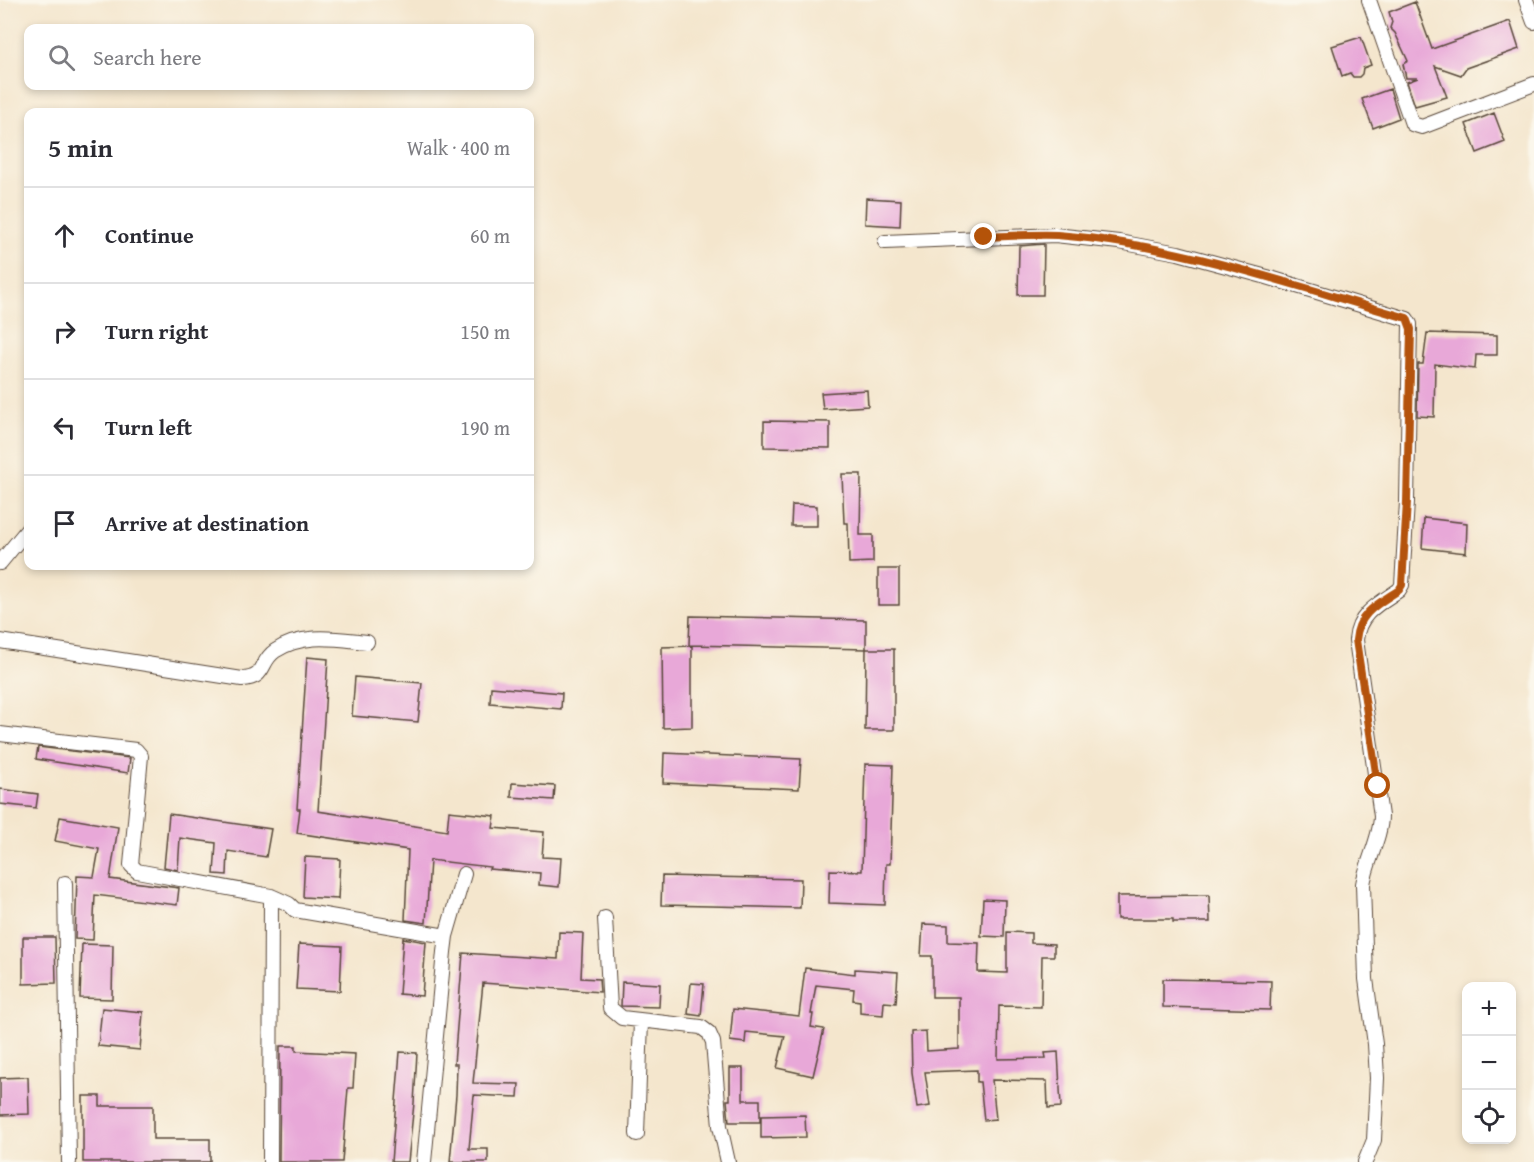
<!DOCTYPE html>
<html lang="en">
<head>
<meta charset="utf-8">
<style>
	body { margin:0; font-family:"Gentium Book Plus",serif; background:#f7f7f7; color:#2b2b33 }
	.controls { position:absolute; right:18px; bottom:18px; display:grid; overflow:hidden; border-radius:12px; box-shadow:0 3px 9px #0003 }
	.controls button { width:54px; height:54px; display:grid; place-items:center; padding:0; border:0; border-bottom:2px solid #e1e1e2; background:#fff; color:#2b2b33; font:30px sans-serif }
	.stop { position:absolute; width:18px; height:18px; margin:-14px; border:4px solid #b45309; border-radius:50%; background:#fff }
	.stop.end { background:#b45309; border-color:#fff; box-shadow:0 2px 6px #0008 }
	.list { margin:0; padding:0; list-style:none }
	h2 { display:flex; justify-content:space-between; align-items:center; height:78px; margin:0; padding:0 24px; font-size:26px }
	h2 small { font-size:20px; font-weight:400; color:#7c7c81 }
	.list li { display:grid; grid-template-columns:39px 1fr auto; gap:18px; align-items:center; box-sizing:border-box; height:96px; padding:0 24px; border-top:2px solid #e1e1e2 }
	.list b { display:block; font-size:22px; white-space:nowrap }
	.list em { font-size:20px; font-style:normal; color:#7c7c81 }
	.icon { flex:none; width:33px; height:33px; fill:none; stroke:currentColor; stroke-width:2; stroke-linecap:round; stroke-linejoin:round }
	.map { position:relative; flex:none; width:1534px; height:1162px; overflow:hidden }
	.search { position:absolute; background:#fff; box-shadow:0 3px 9px #0003; left:24px; top:24px; width:510px; height:66px; display:flex; align-items:center; gap:15px; box-sizing:border-box; padding:0 21px; border-radius:12px; color:#7c7c81; font-size:22px }
	.panel { position:absolute; background:#fff; box-shadow:0 3px 9px #0003; left:24px; top:108px; width:510px; height:462px; border-radius:12px }
	.map>svg:first-child { display:block }
</style>
</head>
<body>
<div class="map">
<svg width="1534" height="1162" viewBox="0 0 1534 1162">
	<rect width="100%" height="100%" fill="#fbf7ec"/>
	<filter id="ink" filterUnits="userSpaceOnUse"><feTurbulence type="fractalNoise" baseFrequency=".0167" numOctaves="2"/><feDisplacementMap in="SourceGraphic" scale="12" xChannelSelector="R" yChannelSelector="G"/><feConvolveMatrix kernelMatrix="1 2 1 2 8 2 1 2 1" color-interpolation-filters="sRGB"/></filter>
	<filter id="wash" filterUnits="userSpaceOnUse"><feTurbulence type="fractalNoise" baseFrequency=".008" numOctaves="4" result="noise"/><feDisplacementMap in="SourceGraphic" scale="24" xChannelSelector="R" yChannelSelector="G"/><feGaussianBlur stdDeviation="1.35" result="paint"/><feColorMatrix in="noise" values="0 0 0 0 0 0 0 0 0 0 0 0 0 0 0 0 0 1.4 0 .05"/><feComposite in="paint" operator="in"/></filter>
	<g filter="url(#wash)">
		<rect width="100%" height="100%" fill="#f4e6cd"/>
		<g id="blocks">
			<!-- building -->
			<path fill="#e8a8d8" d="M1415,2L1432,49L1510,21L1519,49L1466,68L1461,75L1435,66L1447,97L1415,106L1407,82L1418,78H1406L1403,64L1408,61L1395,33L1390,28L1392,22L1389,12Z
				M1361,37L1371,65L1363,68L1362,74L1359,77H1353L1350,73L1342,76L1332,46Z
				M1390,89L1399,118L1373,128L1362,99Z
				M1494,113L1505,142L1477,153L1466,124Z
				M866,198L901,200L900,226L865,224Z
				M1044,244L1043,295H1018L1019,246Z
				M1427,333L1497,335V355H1476L1475,369L1435,364L1434,417L1417,416L1418,364H1423Z
				M867,390L868,406L823,409L821,393Z
				M764,421L830,422V448L764,447Z
				M842,474H861L860,535H873V562L849,563L848,523H844Z
				M792,505L817,506V526H791Z
				M1424,518L1467,523L1466,553L1422,548Z
				M878,569H899V605H878Z
				M690,616L866,620V649L689,645Z
				M692,646V727L663,728L662,647Z
				M866,649H894V730H865Z
				M307,657L328,659L318,811L447,831L449,811L495,816L493,828L544,832L542,857L561,858L559,887L539,885L540,873L489,869L490,867L430,860L426,923L405,920L408,850L297,833L300,809H297Z
				M355,677L422,683L418,722L352,716Z
				M491,687L562,693L561,709L490,703Z
				M38,747L130,758L128,773L36,759Z
				M664,753L801,759L799,789L663,783Z
				M865,764L893,765L890,864H886L885,905L829,903L830,870L862,871Z
				M512,783L555,786L554,800L511,797Z
				M0,789L38,794L36,808L0,804Z
				M169,814L271,829L266,857L228,851L227,875L214,874L216,843L180,838L178,870L164,867Z
				M60,817L118,827L110,879L179,888L177,905L95,895L93,940L75,939L77,876L94,877L99,849L55,841Z
				M305,857L340,859L338,899L303,897Z
				M662,876L801,879L800,908L661,905Z
				M1209,895L1210,922H1173V919H1117V896Z
				M983,899L1005,900L1004,937L981,936Z
				M923,924L948,925V942L979,943L978,972L1007,973V932L1031,933V943L1054,944V956H1042L1041,1007L999,1006L998,1059L1046,1058L1045,1053L1058,1052L1061,1107L1048,1108L1047,1081L992,1080L996,1119L984,1120L980,1082H977V1070L925,1072L930,1106L917,1108L912,1073L911,1032L926,1031L927,1051L959,1049V997H932V956H921Z
				M559,932L583,933L581,978L599,979L600,992L483,983L473,1083L519,1084L518,1097L474,1095L469,1149H488V1162H450L456,1095L457,1064H454L463,953L558,959Z
				M23,937H55L56,983L23,984Z
				M403,938L426,942L422,996L399,994Z
				M82,944L113,945L112,999L80,998Z
				M299,944L342,946L340,991L296,989Z
				M805,968L855,974V969L898,972L896,1003L884,1002L883,1015L860,1013V1001L853,1000L854,989L816,985L811,1014H813L811,1027L824,1029L813,1076L777,1068L785,1036L746,1032L745,1043L730,1041L733,1009L799,1016Z
				M1163,979L1271,981L1270,1010L1163,1007Z
				M622,982L660,984L659,1007L621,1006Z
				M691,983L704,984L701,1016L688,1014Z
				M102,1008L143,1012L140,1050L98,1046Z
				M280,1046H296V1051L355,1054L353,1088H348L342,1162H279Z
				M400,1052L417,1053L414,1103L408,1162H391Z
				M730,1068H743V1100H760V1122H729L727,1100H730Z
				M28,1077L29,1114L0,1115V1078Z
				M83,1096H100V1106H153V1139H210V1162H83Z
				M805,1115L806,1137L761,1138V1116Z"/>
		</g>
	</g>
	<g filter="url(#ink)">
		<use href="#blocks" fill-opacity="0" stroke="#574638" stroke-width="1.5"/>
		<g fill="none" stroke-linecap="round" stroke-linejoin="round">
			<defs>
				<path id="street" d="M1369,0L1412,124L1422,127L1534,84
					M1526,0L1534,22
					M885,242L1055,235L1119,242L1178,253L1267,277L1407,319L1410,324L1407,502L1402,585L1399,590C1378,604 1358,614 1356,640L1381,816C1381,836 1367,861 1363,884L1366,979L1375,1044L1377,1078L1374,1140L1365,1162
					M0,563L28,529
					M0,641L242,679C267,678 259,662 275,651C303,632 337,639 367,642
					M0,734L136,750L141,756L131,865L137,871L271,896L289,904L295,910L446,936
					M65,883L69,1162
					M605,918L610,1008L622,1018L701,1027L709,1033L713,1042L720,1126L728,1162
					M637,1134L641,1021
					M270,1162L271,896
					M424,1162L444,952L446,936L464,874"/>
			</defs>
			<!-- street casing -->
			<use href="#street" stroke="#574638" stroke-width="16"/>
			<!-- street -->
			<use href="#street" stroke="#fff" stroke-width="14"/>
		</g>
	</g>
	<g fill="none" stroke-linecap="round" stroke-linejoin="round" filter="url(#ink)">
		<!-- route -->
		<path stroke="#b45309" stroke-width="8" d="M984,237C1008,236 1033,234 1057,235C1177,244 1292,285 1407,318L1411,329L1407,502L1402,585L1399,590C1378,604 1358,613 1356,640L1378,786"/>
	</g>
</svg>
<div class="controls">
<button>+</button>
<button>−</button>
<button><svg class="icon" aria-label="locate" viewBox="0 0 24 24"><circle cx="12" cy="12" r="6"/><path d="M12 2v4M12 18v4M2 12h4M18 12h4"/></svg></button>
</div>
<div class="stop" style="left:1378px;top:786px"></div>
<div class="stop end" style="left:984px;top:237px"></div>
<div class="search"><svg class="icon" aria-label="search" viewBox="0 0 24 24"><circle cx="10" cy="10" r="6"/><path d="M15 15l6 6"/></svg>Search here</div>
<section class="panel">
<h2>5 min<small>Walk · 400 m</small></h2>
<ul class="list">
<li><svg class="icon" aria-label="ahead" viewBox="0 0 24 24"><path d="M12 20V5M6 11l6-6 6 6"/></svg><div><b>Continue</b></div><em>60 m</em></li>
<li><svg class="icon" aria-label="right" viewBox="0 0 24 24"><path d="M7 20v-9h11M14 6l5 5-5 5"/></svg><div><b>Turn right</b></div><em>150 m</em></li>
<li><svg class="icon" aria-label="left" viewBox="0 0 24 24"><path d="M17 20v-9H6M10 6l-5 5 5 5"/></svg><div><b>Turn left</b></div><em>190 m</em></li>
<li><svg class="icon" aria-label="arrive" viewBox="0 0 24 24"><path d="M6 21V4h12l-3 4 3 4H6"/></svg><div><b>Arrive at destination</b></div></li>
</ul>
</section>
</div>
</body>
</html>
